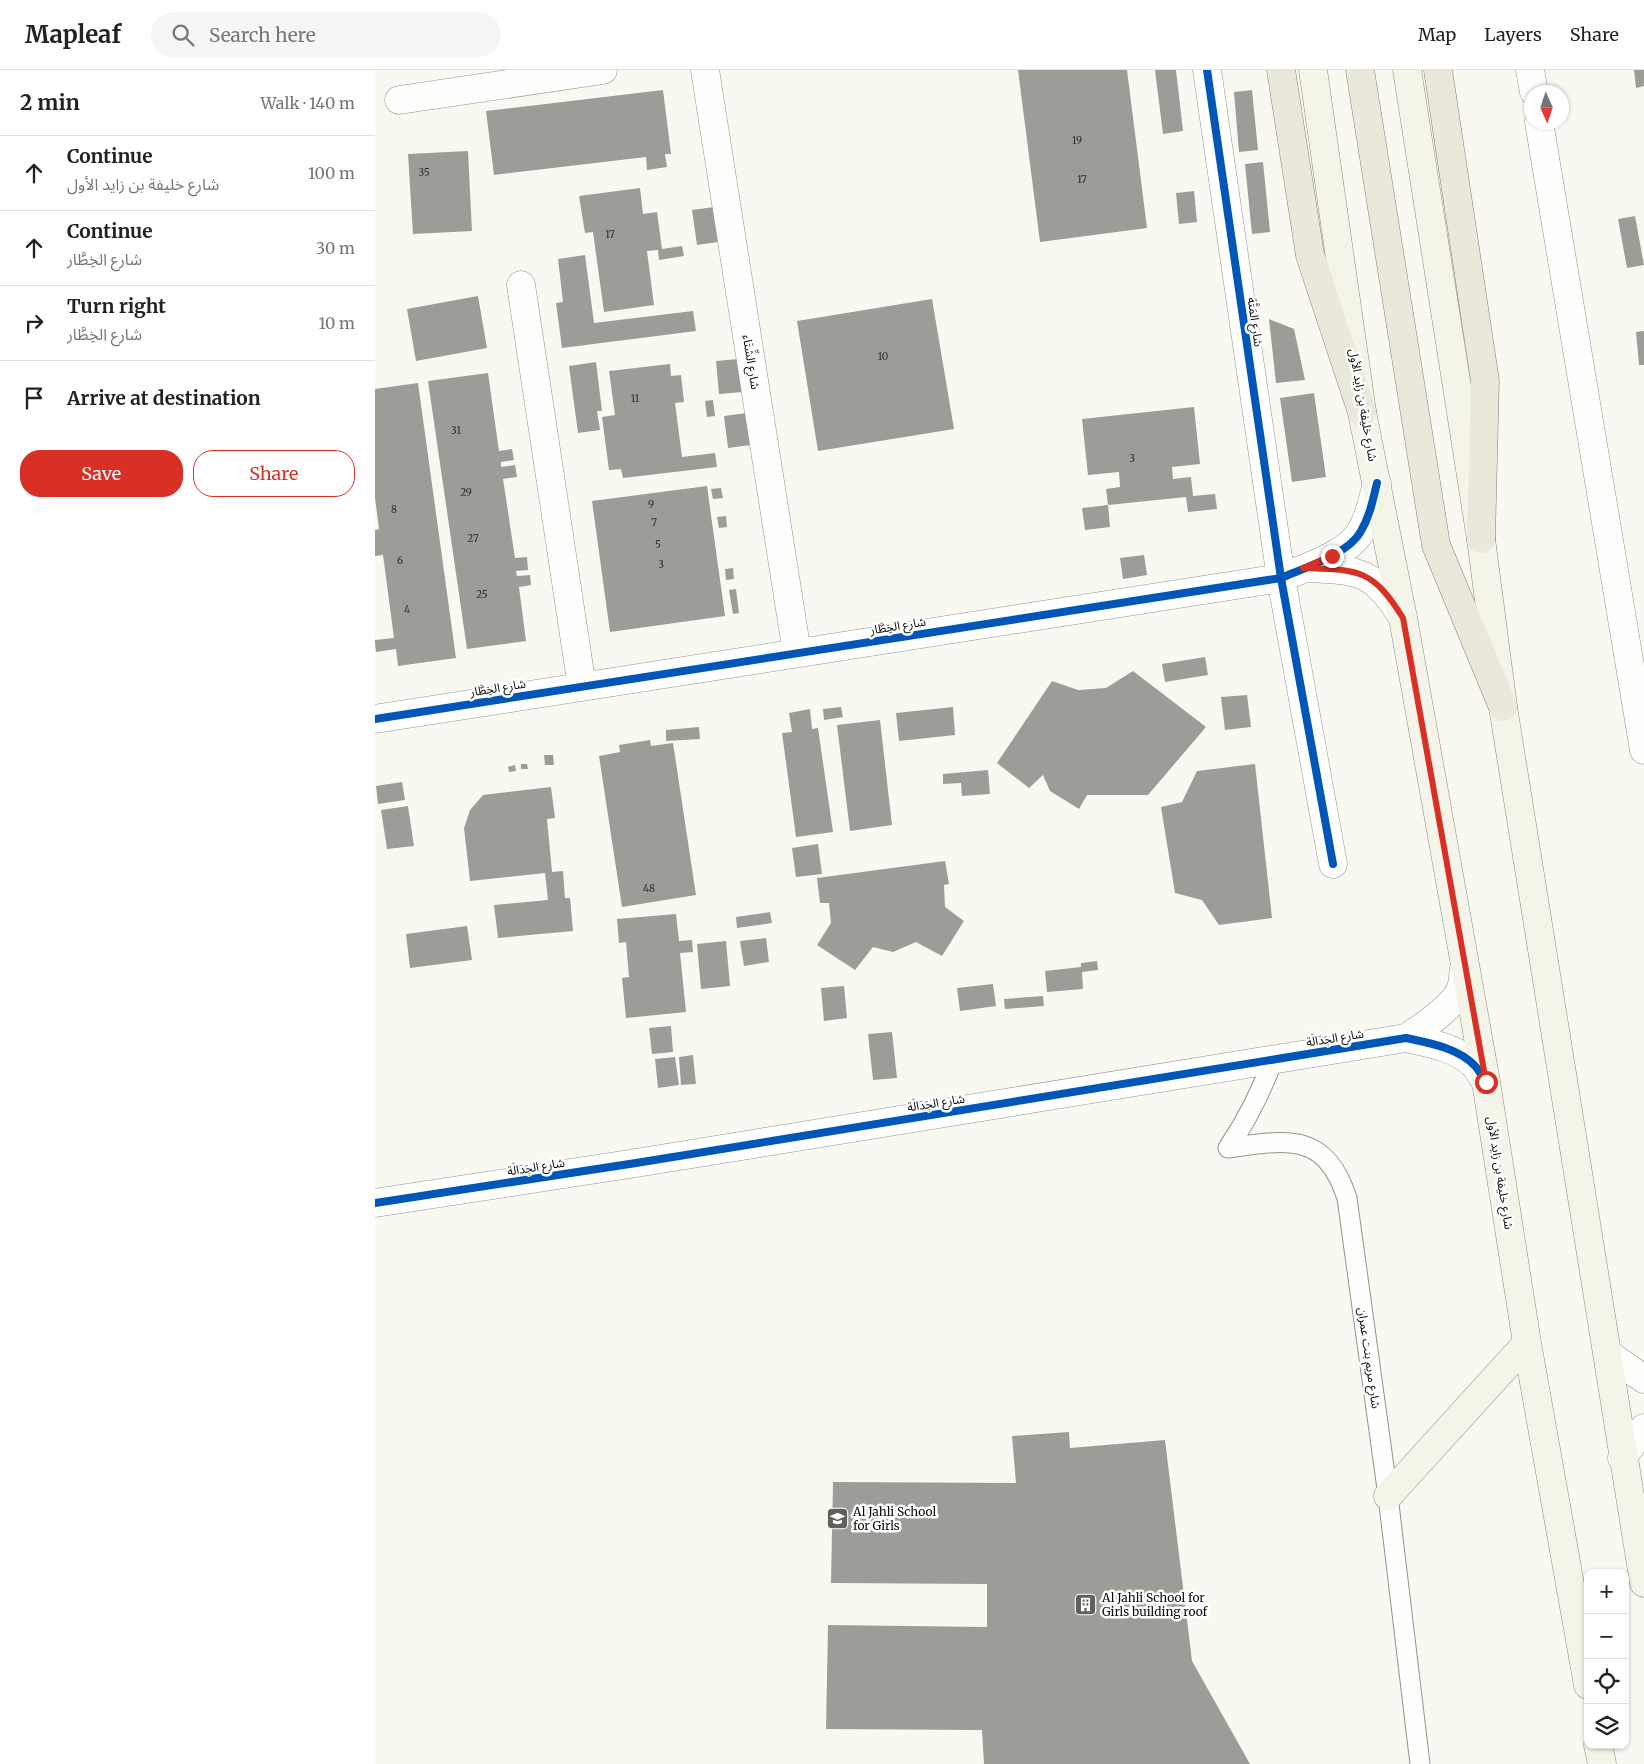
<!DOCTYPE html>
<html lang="en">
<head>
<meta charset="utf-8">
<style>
	body { margin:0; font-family:Merriweather,"Noto Sans Arabic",serif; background:#f6f6f6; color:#222 }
	.controls { position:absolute; right:15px; bottom:15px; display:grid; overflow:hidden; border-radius:10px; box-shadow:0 1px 4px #0004 }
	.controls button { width:45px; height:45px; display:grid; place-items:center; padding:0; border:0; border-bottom:1px solid #e0e0e0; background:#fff; color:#222; font:25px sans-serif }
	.compass { position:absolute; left:1149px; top:15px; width:45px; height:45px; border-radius:50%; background:#fff; box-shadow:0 1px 4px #0004; rotate:177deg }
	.stop { position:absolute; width:15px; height:15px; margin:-11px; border:4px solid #d93025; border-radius:50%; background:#fff }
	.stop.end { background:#d93025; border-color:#fff; box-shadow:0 1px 5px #0008 }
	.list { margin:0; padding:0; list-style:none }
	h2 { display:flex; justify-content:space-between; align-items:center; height:65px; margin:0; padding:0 20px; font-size:21px }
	h2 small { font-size:16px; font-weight:400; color:#767676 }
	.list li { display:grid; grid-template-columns:32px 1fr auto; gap:15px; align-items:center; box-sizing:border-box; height:75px; padding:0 20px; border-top:1px solid #e0e0e0 }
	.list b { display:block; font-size:19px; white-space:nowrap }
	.list p { margin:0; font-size:16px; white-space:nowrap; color:#767676 }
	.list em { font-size:16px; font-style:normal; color:#767676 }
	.actions { display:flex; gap:10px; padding:15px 20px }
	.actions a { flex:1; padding:11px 0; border:1px solid #d93025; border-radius:20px; text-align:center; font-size:18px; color:#d93025 }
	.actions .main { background:#d93025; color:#fff }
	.icon { flex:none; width:28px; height:28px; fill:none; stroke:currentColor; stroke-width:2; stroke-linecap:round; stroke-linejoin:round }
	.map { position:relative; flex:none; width:1269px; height:1694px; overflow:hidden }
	header { display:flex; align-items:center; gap:30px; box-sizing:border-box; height:70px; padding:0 25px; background:#fff; border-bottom:1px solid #e0e0e0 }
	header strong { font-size:24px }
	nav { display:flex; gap:28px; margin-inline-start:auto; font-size:18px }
	.search { width:350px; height:45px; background:#f6f6f6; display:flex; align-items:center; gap:12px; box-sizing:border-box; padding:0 18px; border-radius:28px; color:#767676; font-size:19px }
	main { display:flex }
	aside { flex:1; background:#fff }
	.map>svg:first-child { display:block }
</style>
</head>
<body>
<header>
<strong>Mapleaf</strong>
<div class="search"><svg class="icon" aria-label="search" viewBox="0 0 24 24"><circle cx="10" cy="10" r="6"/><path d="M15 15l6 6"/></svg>Search here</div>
<nav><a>Map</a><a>Layers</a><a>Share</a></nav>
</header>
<main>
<aside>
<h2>2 min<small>Walk · 140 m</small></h2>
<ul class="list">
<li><svg class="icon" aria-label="ahead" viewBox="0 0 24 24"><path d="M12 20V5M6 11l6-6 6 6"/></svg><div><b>Continue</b><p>شارع خليفة بن زايد الأول</p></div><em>100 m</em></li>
<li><svg class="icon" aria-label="ahead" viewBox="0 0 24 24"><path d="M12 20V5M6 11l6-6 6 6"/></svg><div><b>Continue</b><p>شارع الخِطَّار</p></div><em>30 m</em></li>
<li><svg class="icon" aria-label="right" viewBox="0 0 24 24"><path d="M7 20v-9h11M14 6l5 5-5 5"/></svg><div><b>Turn right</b><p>شارع الخِطَّار</p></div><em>10 m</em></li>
<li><svg class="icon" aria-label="arrive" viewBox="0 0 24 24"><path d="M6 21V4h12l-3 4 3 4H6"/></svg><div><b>Arrive at destination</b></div></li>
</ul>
<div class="actions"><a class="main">Save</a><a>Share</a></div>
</aside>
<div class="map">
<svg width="1269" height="1694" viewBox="0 0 1269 1694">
	<rect width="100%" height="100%" fill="#faf9f1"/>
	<!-- building -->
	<path fill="#9d9c97" d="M643,0H752L772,158L665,172Z
		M780,0H801L808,61L788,64Z
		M1259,0H1269V16L1261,18Z
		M288,20L296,84H290L292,97L272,100L271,87L119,105L111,41Z
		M877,20L883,80L864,82L859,22Z
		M93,81L97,161L38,164L33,84Z
		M888,92L895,162L877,164L870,94Z
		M265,118L268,144L282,142L287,179L307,176L309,186L284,190L283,180L272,181L279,235L229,242L218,162L210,163L204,126Z
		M819,121L822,152L804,154L801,123Z
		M339,137L343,172L322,175L317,140Z
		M1260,146L1269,195L1252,198L1243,149Z
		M210,185L219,253L318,241L321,261L187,278L181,233L188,232L183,189Z
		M103,226L112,278L41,291L32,239Z
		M557,229L579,359L443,381L422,251Z
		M894,249L919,259L930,310L901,313Z
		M1269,261V295H1264L1261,262Z
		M363,289L367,322L344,324L341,291Z
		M221,292L227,341H222L225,360L203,363L194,296Z
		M295,294L296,306L306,305L309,332L300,333L307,387L340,383L342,397L248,408L246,399L234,400L227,347L240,345L234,301Z
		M113,303L124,381L137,379L139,390L126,392V397L140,395L142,407L128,409L140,488L152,487L153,500L141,501L142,506L155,505L156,515L144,517L151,571L92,579L53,311Z
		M43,313L81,588L23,596L21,579L1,582L0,573V570L19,568L8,485L0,486V460L4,459L0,428V319Z
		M939,323L951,407L917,412L905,328Z
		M338,330L340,346L332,347L330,331Z
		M819,337L825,394L797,397L798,409L816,407L818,426L840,424L842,439L813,442L811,427L733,435L731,419L745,417L744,402L713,405L707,349Z
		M372,343L376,375L353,378L349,346Z
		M332,416L350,546L235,562L217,431Z
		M346,418L348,428L338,429L336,419Z
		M733,435L735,457L710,460L707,438Z
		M351,446L352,457L344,458L342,447Z
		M769,485L772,505L748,509L745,488Z
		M358,498L359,509L351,510L350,499Z
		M361,519L364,543L358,544L354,520Z
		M830,587L833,605L790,612L787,594Z
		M758,601L831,657L773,725H712L704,739L675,721L668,705L654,718L622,693L677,611L703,620L731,618Z
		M872,625L876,657L850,660L846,627Z
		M466,637L468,647L449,650L448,639Z
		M578,637L580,665L524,671L521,643Z
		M435,639L437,659L443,658L458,762L421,767L407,663L417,662L414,643Z
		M505,650L517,755L475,761L462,655Z
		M324,657L325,669L291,671V660Z
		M275,670L276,676L298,673L321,825L247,837L224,686L245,682L244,675Z
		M169,685H178L179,695H170Z
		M146,694H152L153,699H146Z
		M880,694L897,848L844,855L827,830L800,823L786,737L807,732L822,701Z
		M140,695L141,701L134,702L133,697Z
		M613,700L615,724L587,726L586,713L568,714V704Z
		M27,712L30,730L3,734L1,716Z
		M176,717L180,748L172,749L177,802L188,801L190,828H195L198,861L123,868L119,835L173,830L170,803L95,811L89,758L95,740L108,725Z
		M33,736L39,776L12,779L6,740Z
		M443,774L447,804L421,807L417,778Z
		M570,791L574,814L569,815L570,837L589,851L567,886L541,872L518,882L498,877L480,900L442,875L456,853L454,833H445L442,808Z
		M395,842L397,853L362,858L361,847Z
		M301,844L304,871L317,870L318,882L305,883L311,942L251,948L247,908L254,907L251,872L244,873L242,849Z
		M92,856L97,890L35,898L31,864Z
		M391,868L394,892L369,896L365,871Z
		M351,871L355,916L326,919L322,874Z
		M722,891L723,900L707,902L708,919L672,922L670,901L706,897V893Z
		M618,914L621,936L585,941L582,918Z
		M469,916L472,948L449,951L446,918Z
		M668,926L669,936L630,939L629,929Z
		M296,956L298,982L277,984L274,958Z
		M517,962L522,1008L498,1010L493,964Z
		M318,985L321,1014L306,1015L304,987Z
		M300,987L304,1015L283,1018L280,989Z
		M694,1362L695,1378L790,1370L817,1591L875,1694H609L607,1660L451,1659L453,1555L612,1557V1514L456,1513L458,1412L641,1413L637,1366Z"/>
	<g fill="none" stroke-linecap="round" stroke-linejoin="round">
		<defs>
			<path id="lane" d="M853,1078C912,1070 950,1061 972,1128L1013,1426L1045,1694
				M853,1078C872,1050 886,1022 898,990"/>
			<path id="street" d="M330,0L422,583
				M832,0L906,508L958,794
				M1155,0L1159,22
				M24,30L228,0
				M1164,52L1269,680
				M146,215L207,617
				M932,498C985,500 999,501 1028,548
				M0,649L906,508C929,498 974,484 986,461C995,446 998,429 1002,413
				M1031,968C1048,957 1079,937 1086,918C1088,913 1088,905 1089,899
				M0,1133L261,1093L1031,968C1054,973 1084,978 1100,996C1104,1000 1107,1007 1111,1012
				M1233,1284L1269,1309
				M1247,1388L1269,1358"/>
			<path id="secondary" d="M938,0L987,342L1028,548L1111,1012L1152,1273L1213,1615
				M1032,0L1106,469L1128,637L1269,1513
				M1013,1426L1152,1273
				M1223,1675L1227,1694"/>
			<path id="primary" d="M906,0L935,185L987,342
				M985,0L1061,475L1128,637
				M1063,0L1110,311L1106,469"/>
		</defs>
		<!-- lane casing -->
		<use href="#lane" stroke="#93938f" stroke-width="21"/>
		<!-- street casing -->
		<use href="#street" stroke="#93938f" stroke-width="29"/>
		<!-- secondary casing -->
		<use href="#secondary" stroke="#8a8986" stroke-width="29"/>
		<!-- primary casing -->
		<use href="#primary" stroke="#80807c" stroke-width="29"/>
		<!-- lane -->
		<use href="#lane" stroke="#fefefd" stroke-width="19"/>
		<!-- street -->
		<use href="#street" stroke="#fefefd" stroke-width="28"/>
		<!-- secondary -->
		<use href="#secondary" stroke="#f4f4e9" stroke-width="28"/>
		<!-- primary -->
		<use href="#primary" stroke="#eae8da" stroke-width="28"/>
		<defs>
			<path id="cycleway" d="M832,0L906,508L958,794
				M0,649L906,508C929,498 974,484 986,461C995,446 998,429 1002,413
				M0,1133L261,1093L1031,968C1054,973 1084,978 1100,996C1104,1000 1107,1007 1111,1012"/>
		</defs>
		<!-- cycleway casing -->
		<use href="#cycleway" stroke="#fff" stroke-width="11"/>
		<!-- cycleway -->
		<use href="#cycleway" stroke="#0057b8" stroke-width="8"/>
	</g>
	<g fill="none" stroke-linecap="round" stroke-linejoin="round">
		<!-- route -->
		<path stroke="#d93025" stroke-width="6" d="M957,486L928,498C983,500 997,498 1028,548L1111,1012"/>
	</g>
	<!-- icons -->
	<defs>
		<symbol id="school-square" viewBox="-11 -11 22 22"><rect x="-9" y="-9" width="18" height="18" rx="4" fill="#5f5f5c" stroke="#fff"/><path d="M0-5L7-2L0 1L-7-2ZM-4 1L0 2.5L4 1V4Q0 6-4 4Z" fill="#fff"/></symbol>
		<symbol id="building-square" viewBox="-11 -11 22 22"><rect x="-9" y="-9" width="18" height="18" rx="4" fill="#5f5f5c" stroke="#fff"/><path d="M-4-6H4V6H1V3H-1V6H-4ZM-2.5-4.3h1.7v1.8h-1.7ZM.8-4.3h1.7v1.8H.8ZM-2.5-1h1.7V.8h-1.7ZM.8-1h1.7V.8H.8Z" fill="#fff"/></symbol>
	</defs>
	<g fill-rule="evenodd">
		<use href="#school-square" x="450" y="1436" width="25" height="25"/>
		<use href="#building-square" x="698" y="1522" width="25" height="25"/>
	</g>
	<g text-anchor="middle" stroke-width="5" stroke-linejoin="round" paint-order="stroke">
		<!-- number labels -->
		<g font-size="10" fill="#30302f">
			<text x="702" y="74">19</text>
			<text x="49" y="106">35</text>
			<text x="707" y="113">17</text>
			<text x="235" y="168">17</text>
			<text x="508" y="290">10</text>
			<text x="260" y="332">11</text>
			<text x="81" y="364">31</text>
			<text x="757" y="392">3</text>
			<text x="91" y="426">29</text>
			<text x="276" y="438">9</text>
			<text x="19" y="443">8</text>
			<text x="279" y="456">7</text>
			<text x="98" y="472">27</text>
			<text x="283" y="478">5</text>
			<text x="25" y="494">6</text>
			<text x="286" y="498">3</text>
			<text x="107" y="528">25</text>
			<text x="32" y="543">4</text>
			<text x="274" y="822">48</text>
		</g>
		<!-- street labels -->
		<g font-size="12" fill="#0c0c0c" stroke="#fff">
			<text transform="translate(880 252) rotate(82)" y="4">شارع المَتَّة</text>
			<text transform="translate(376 292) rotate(81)" y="4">شارع الشِّتَاء</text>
			<text transform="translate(988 335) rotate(80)" y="4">شارع خليفة بن زايد الأول</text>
			<text transform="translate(523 556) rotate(-9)" y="4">شارع الخِطَّار</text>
			<text transform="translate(123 618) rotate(-9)" y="4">شارع الخِطَّار</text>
			<text transform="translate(960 968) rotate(-9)" y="4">شارع الجَدَالَة</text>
			<text transform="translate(561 1033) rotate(-9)" y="4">شارع الجَدَالَة</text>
			<text transform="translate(161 1097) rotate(-9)" y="4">شارع الجَدَالَة</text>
			<text transform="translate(1125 1103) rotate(81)" y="4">شارع خليفة بن زايد الأول</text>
			<text transform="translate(994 1288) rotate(82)" y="4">شارع مريم بنت عمران</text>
		</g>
		<!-- poi labels -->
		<g font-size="12" fill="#0c0c0c" stroke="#fff" text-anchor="start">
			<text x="478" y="1446">Al Jahli School<tspan x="478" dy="14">for Girls</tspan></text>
			<text x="727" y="1532">Al Jahli School for<tspan x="727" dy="14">Girls building roof</tspan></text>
		</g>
	</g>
</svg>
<div class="controls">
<button>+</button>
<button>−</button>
<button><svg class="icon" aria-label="locate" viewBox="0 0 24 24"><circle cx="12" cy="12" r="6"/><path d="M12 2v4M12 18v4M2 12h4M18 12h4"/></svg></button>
<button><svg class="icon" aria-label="layers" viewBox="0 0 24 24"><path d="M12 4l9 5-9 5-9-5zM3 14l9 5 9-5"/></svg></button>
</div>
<svg class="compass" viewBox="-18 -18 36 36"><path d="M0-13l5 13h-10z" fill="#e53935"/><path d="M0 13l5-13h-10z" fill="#767676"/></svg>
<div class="stop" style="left:1111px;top:1012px"></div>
<div class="stop end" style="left:957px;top:486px"></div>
</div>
</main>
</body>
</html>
